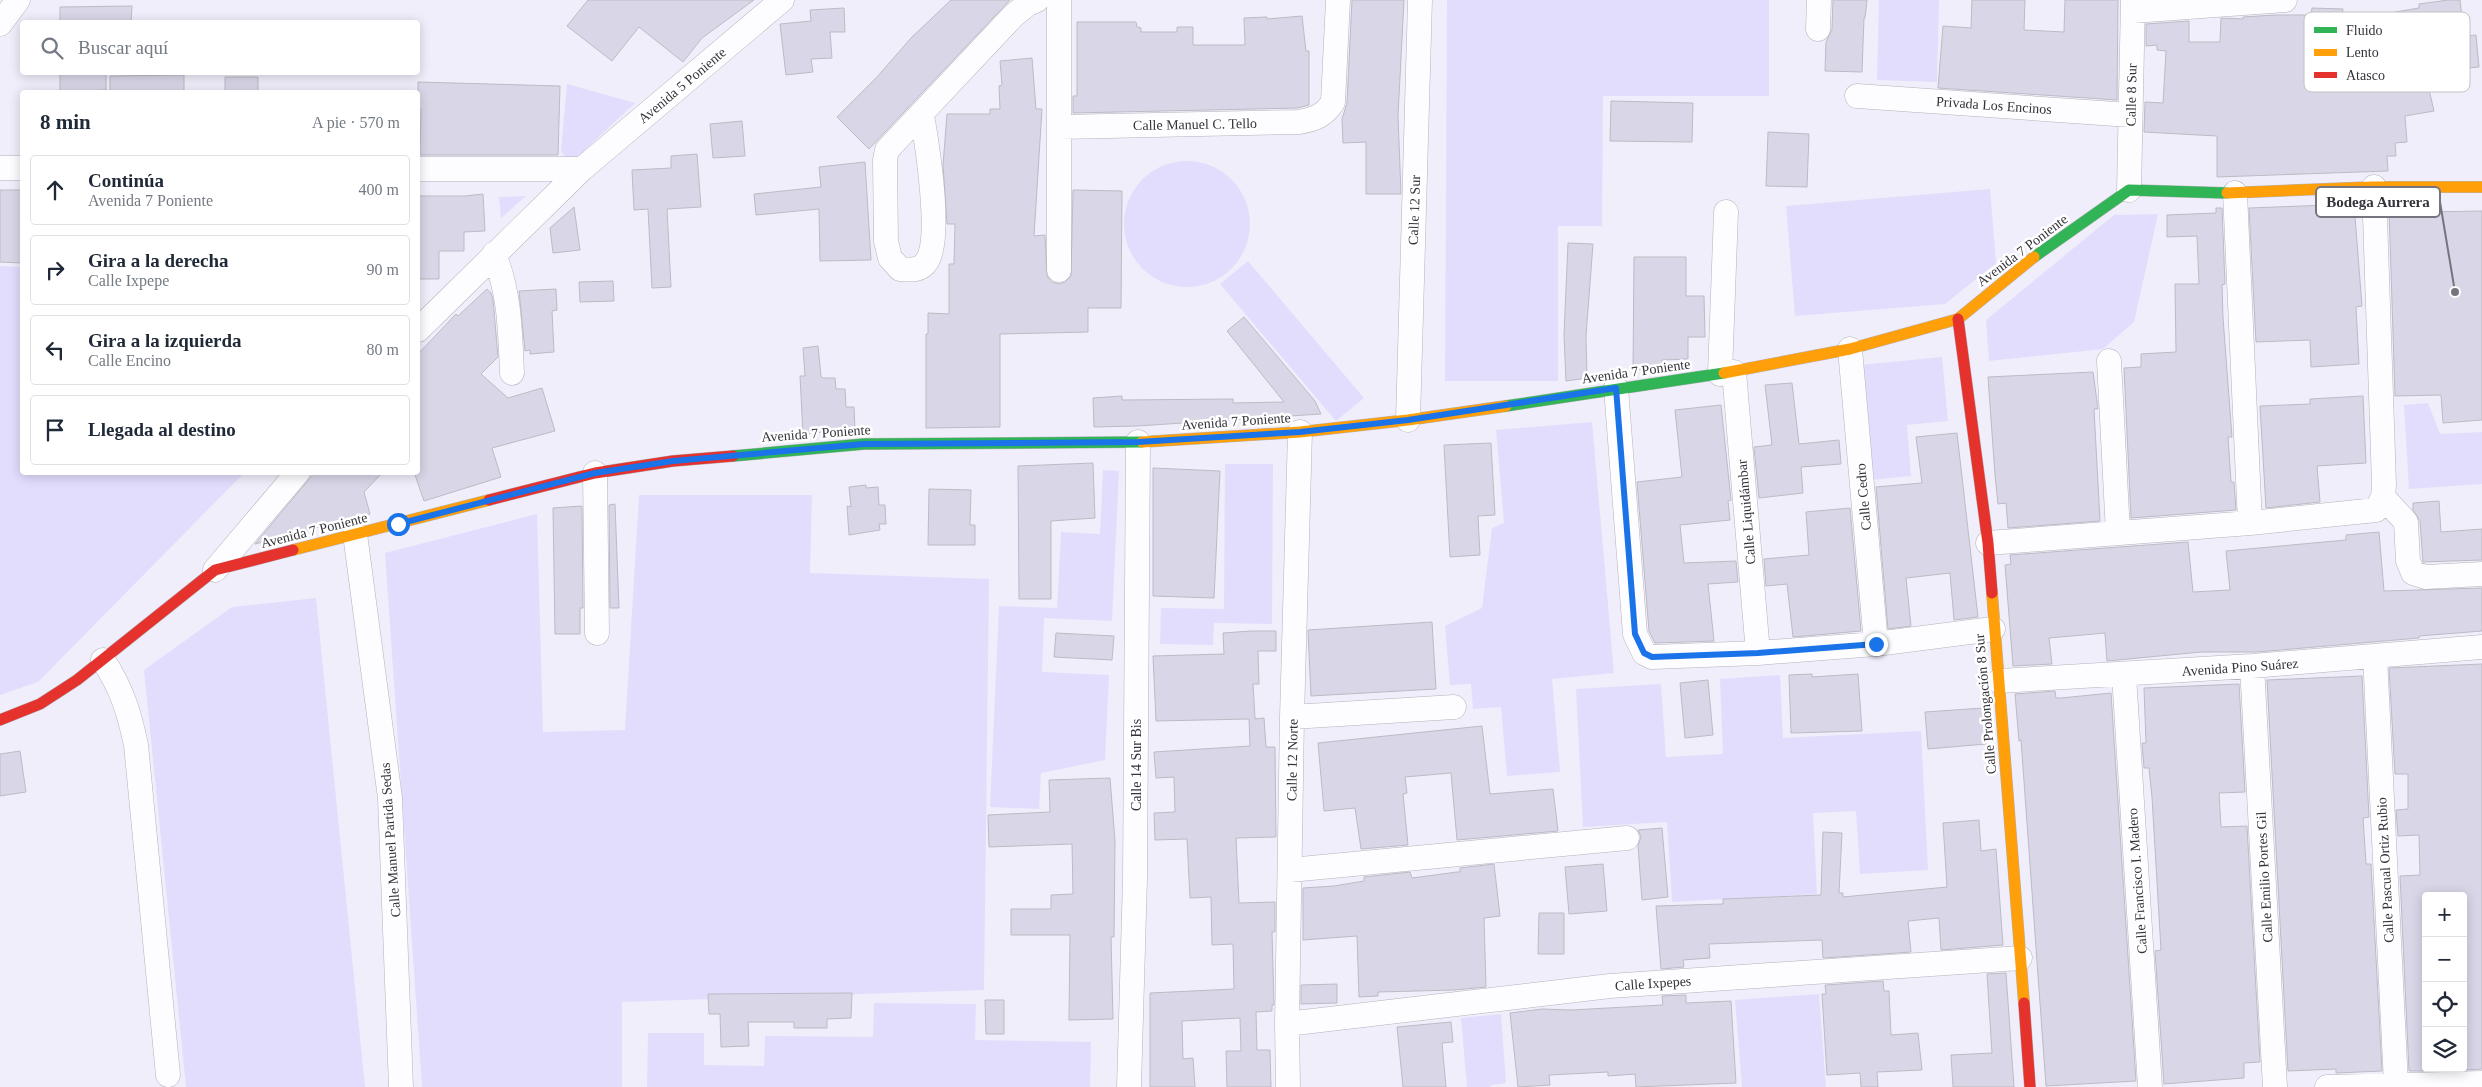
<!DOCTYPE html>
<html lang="es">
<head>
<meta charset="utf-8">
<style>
	body { margin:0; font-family:Georgia,serif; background:#f2f2f3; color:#1f2937 }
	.controls { position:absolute; right:15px; bottom:15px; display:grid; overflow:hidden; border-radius:5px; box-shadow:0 2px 12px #0003 }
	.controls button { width:45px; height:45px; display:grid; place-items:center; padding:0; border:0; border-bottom:1px solid #e0e1e3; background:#fff; color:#1f2937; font:25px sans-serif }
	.stop { position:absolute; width:15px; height:15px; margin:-11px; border:4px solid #1a73e8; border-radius:50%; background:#fff }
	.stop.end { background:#1a73e8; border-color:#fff; box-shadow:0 1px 5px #0008 }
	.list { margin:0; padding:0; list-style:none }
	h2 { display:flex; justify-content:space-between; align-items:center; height:65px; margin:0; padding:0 20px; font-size:21px }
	h2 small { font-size:16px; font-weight:400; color:#747a83 }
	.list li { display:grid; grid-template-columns:32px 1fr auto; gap:15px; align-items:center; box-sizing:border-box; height:70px; margin:0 10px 10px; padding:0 10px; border:1px solid #e0e1e3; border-radius:5px }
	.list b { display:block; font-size:19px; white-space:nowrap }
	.list p { margin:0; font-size:16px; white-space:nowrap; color:#747a83 }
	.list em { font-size:16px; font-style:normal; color:#747a83 }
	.icon { flex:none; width:28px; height:28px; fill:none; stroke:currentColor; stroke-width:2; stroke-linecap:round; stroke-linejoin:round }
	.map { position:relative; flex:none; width:2482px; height:1087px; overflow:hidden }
	.search { position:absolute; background:#fff; box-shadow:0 2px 12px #0003; left:20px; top:20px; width:400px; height:55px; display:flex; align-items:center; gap:12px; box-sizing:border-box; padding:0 18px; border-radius:5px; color:#747a83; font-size:19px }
	.panel { position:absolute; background:#fff; box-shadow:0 2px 12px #0003; left:20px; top:90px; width:400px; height:385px; border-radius:5px }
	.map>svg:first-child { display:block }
</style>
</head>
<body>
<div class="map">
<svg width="2482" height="1087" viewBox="0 0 2482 1087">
	<rect width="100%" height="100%" fill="#f0eefa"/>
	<!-- green -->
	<path fill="#e2ddfd" d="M1447,0H1769V96H1603L1602,226H1558V381H1445Z
		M1879,0H1939L1937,82L1877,80Z
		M567,84L635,103L570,164L561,151Z
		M1124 224a63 63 0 1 1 126 0a63 63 0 1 1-126 0Z
		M1990,189L1996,263L1945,304L1795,316L1786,206Z
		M526,196L501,218L499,197Z
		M2158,214L2134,322L2103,349L1989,361L1986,320L2114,215Z
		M1248,261L1364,398L1336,421L1220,284Z
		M0,266L22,267V472L244,473L38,682L0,695Z
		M1942,357L1948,421L1907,425L1911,476L1871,480L1860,365Z
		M2428,403L2440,434L2482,432V484L2409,489L2404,405Z
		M1592,422L1614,673L1552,679L1560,772L1507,776L1501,707L1473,709L1471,684L1450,685L1445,626L1482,608L1492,528L1504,523L1496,430Z
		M1225,464H1273L1272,624L1214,623L1213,645L1160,644L1161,608L1224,609Z
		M1103,470L1119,471L1112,621L1044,618L1042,672L1109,675L1105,760L1041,773L1039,809L990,807L999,606L1057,608L1061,532L1100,534Z
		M639,495H812L810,573L989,579L984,990L622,1002V1087H422L385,553L537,514L543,732L625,730Z
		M316,598L365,1087H186L144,670L232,607Z
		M1780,675L1783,738L1921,731L1928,870L1860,874L1856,811L1813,813L1817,894L1672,902L1667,822L1583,827L1576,689L1661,684L1666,757L1723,754L1720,679Z
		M1819,994L1826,1087H1742L1735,1000Z
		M874,1003L976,1004L975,1040L1091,1042L1090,1087H647L648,1033H704V1065L764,1066L765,1036L873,1037Z
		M1501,1014L1506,1083L1491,1085V1087H1467L1461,1018Z"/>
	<!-- building -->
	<path fill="#d9d6e8" stroke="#bcbbc4" d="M588,0H754L702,38L683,62L639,27L612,61L567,26Z
		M951,0H1010L869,149L837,117L877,77L911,38Z
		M1352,0H1404L1398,116L1401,194H1366V142L1343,143L1342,119L1347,103Z
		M1833,0H1867L1865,18H1864L1862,72L1825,71L1826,42L1832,29Z
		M1972,0H2025L2024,30L2064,32L2065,0H2118L2117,100L1938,88L1943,26L1971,28Z
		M2448,0H2460L2464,36L2476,35L2479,67L2425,72L2434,111L2405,116L2407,142L2395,143L2396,156H2387L2388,171L2217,177V136L2144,132L2145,102L2163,103L2166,51L2157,50V45L2146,46V24L2189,21V42H2220L2221,18L2243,19V17L2275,15H2311L2312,8L2343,9L2342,18L2396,16L2395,12L2419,8V4Z
		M132,6L131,22H60V7Z
		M844,8L845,32H830L832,58L811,59L813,72L786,75L780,24L811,21L810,10Z
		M1302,16L1306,51H1309V105L1297,108L1073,113V96H1077V22H1136L1137,27L1141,28V32H1177V27H1193V45H1245L1244,18L1267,17V19Z
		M1032,58L1036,109H1042L1034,236L1045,235L1047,276L1052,282L1059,284L1065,282L1071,276L1073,190L1122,191L1121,308H1088V332L1000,334V427L926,428V334H928V313L949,314V264H954L955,224H947L943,165L947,114H990V109H1000L999,86L1002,85L1000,61Z
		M60,74H106V90L60,92Z
		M184,75V92H110V76Z
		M225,77H258V92H225Z
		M418,82L560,86L558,155H420L421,109H418Z
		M1611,101L1693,103L1692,142L1610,141Z
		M742,121L745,156L713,158L710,124Z
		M1768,132L1809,134L1807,187L1766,186Z
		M697,154L701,207L667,209L671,287L652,288L648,209L634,210L632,170L671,168V156Z
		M865,162L871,260L820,261L819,209L756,215L754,194L821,187L819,167Z
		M0,190H22V263L0,262Z
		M483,194L485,231L464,232V251H439V279H418V196H465Z
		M2354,204L2362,306L2356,307L2359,364L2311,367L2310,340L2256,342L2249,208Z
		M574,207L580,250L553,253L550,228Z
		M2216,208H2222L2225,284L2222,285L2223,318L2232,437H2228L2231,482H2234L2236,510L2131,518L2124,368L2141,367V354L2176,352L2175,284H2199L2197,236L2167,237V215L2216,213Z
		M2389,208H2423V212L2482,211V420L2443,423L2441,395L2395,396Z
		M1568,243L1593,244L1586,336L1587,378L1566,381L1564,335Z
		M1634,257H1686V296H1704L1705,337H1688V359L1662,360V367L1633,370Z
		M613,281L614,301L580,302L579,282Z
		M487,289L491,293L493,300L498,357L481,374L508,398L542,388L555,431L492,448L501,477L424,501L414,472H418V354L456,314L458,316Z
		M556,289L557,310L552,311L554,352L530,354V350L525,351L519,291Z
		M1244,317L1315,401L1321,414L1137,426L1094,427L1093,398L1122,396V400L1233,399V403L1284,402L1227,331Z
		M818,346L821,376L823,378H835L836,389H845L846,407H854L855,429L803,434L800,376H805L803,348Z
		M2093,372L2098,409H2094L2100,521L2008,528L2006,503L1998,504L1995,475L1988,377Z
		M1792,383L1799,444L1839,440L1841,464L1801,467L1803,493L1759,498L1754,447L1772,445L1765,385Z
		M2363,396L2366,463L2317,466L2320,502L2266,508L2260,406L2310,404V399Z
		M1721,405L1731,500L1728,501L1730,520L1680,525L1684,563L1736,561L1738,582L1708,584L1714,641L1655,643L1649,631L1637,482L1682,477L1675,410Z
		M1957,433L1978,617L1954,620L1950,573L1906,578L1911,626L1888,629L1876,487L1922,483L1916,437Z
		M1491,443L1495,515L1478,516L1480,555L1450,557L1444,445Z
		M1093,463L1095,518L1051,521V599H1019L1018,466Z
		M1153,468L1220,471L1214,598L1153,596Z
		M315,472H383L364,492L370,514L255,544Z
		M866,485V488L878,487L879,505H885L886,524H879L880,530L849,535L847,506L851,507L849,487Z
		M929,489L971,490L970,525H975V545H928Z
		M2439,501L2441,532L2482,529V560L2423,562L2420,521L2413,510V503Z
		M615,504L619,608H610L609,505Z
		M582,506L583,608H580V634H555L553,508Z
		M1850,508L1861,631L1793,637L1787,584L1766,586L1764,559L1809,555L1806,512Z
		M2379,532L2384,591L2482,588V631L2419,636V638L2257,652H2201L2107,661L2105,633L2049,638L2052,664L2013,666L2005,565L2011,564L2010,555L2188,542L2193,592L2230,590L2226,551L2346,540V535Z
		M1432,622L1436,689L1311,696L1308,630Z
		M1251,631H1276V651H1258L1259,684H1253L1255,719L1264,718L1266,747H1275L1276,837L1236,838L1239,903L1275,902V932H1272L1274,1005H1272V1011L1256,1012L1257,1050H1270L1271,1087H1227L1226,1051H1241L1240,1018L1182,1021L1183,1059L1193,1058L1195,1087H1150V993L1234,989L1233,944L1212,945L1211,897L1190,898L1187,839L1155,840L1154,813L1175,812L1174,777L1156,778L1154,752L1250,746L1249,719L1156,721L1153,656L1224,654L1223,633Z
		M1056,633L1114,636L1112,660L1054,657Z
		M2482,664V1069L2465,1070L2463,896H2426V1071H2409L2400,876L2420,875L2419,835L2398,836L2396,810L2408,809V774H2395L2389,668Z
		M1812,674V677L1858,674L1862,731L1791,733L1789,675Z
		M2362,676L2369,817L2363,818L2366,864H2371L2382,1071L2336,1073V1069L2288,1071L2267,680Z
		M1708,680L1713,735L1685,738L1680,683Z
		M2239,684L2245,792L2219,793L2221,827L2247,826L2260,1062L2244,1063V1078L2164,1084L2155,951L2161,950L2152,797L2149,768H2144L2142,743H2146L2144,688Z
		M2055,691L2056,698H2061L2111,693L2136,1081L2046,1086L2021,740L2019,741L2015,694Z
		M1983,708L1986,744L1928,749L1925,712Z
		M1482,726L1490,794L1553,789L1558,831L1457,840L1451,773L1405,777L1407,793L1403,794L1408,845L1361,849L1355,808L1324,811L1318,743Z
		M20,751L26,792L0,796V754Z
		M1110,778L1115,841L1114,937H1111L1113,1019L1069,1020L1070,935H1011V909H1051V895L1073,894L1072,844L989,847L988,815L1050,812L1049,780Z
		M1979,820L1981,851L1996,849L2003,945L1941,950L1939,918L1908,921L1911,952L1823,958L1822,940L1709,944L1710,958L1683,960L1684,967L1661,969L1656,906L1723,904V899L1821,895L1823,832L1842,833L1839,893H1843V897L1947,887L1943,823Z
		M1662,828L1668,897L1642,900L1638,846L1641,837L1638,830Z
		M1494,864L1500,916L1484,918L1486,987L1454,990L1378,992V996L1359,997L1357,936L1303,940V888L1334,886L1364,881V877L1410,872L1412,878L1457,872H1460V868Z
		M1603,864L1607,911L1569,914L1565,867Z
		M1539,913H1564V954H1538Z
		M2006,973L2014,1087H1953L1951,1055L1992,1053L1987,974Z
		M1883,981L1884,991H1889L1891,1035L1918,1033L1922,1070L1877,1072L1878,1087H1861L1860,1073L1827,1075L1822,994H1826L1825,985Z
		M1337,984V1003L1301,1004V985Z
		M852,993L851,1018L827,1019V1028H794V1022H748L749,1046L721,1047L720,1014H709L708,994Z
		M1686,995V1003L1731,1001L1736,1083L1636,1087L1635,1074L1608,1076V1072L1549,1075L1550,1085L1518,1087L1510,1013L1542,1009L1571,1010L1663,1005L1662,996Z
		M985,1000H1004V1034H986Z
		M1451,1022L1453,1042L1442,1043L1446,1087H1403L1397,1027Z"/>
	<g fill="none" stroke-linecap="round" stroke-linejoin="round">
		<defs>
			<path id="street" d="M1059,0V270
				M2133,11L2285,0
				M0,24L18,0
				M1818,29L1819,0
				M1857,96L2130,115
				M922,115C927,144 942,238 927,261C921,271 910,270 900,269L890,258L886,241L885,160L887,150L1014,15L1028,4L1037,0
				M1060,127L1299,122C1315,119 1324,116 1333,102L1338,0
				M0,168H22
				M418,169H582
				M2129,190L2133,0
				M2235,193L2250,523
				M494,254C510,294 510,330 512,373
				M418,330L582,169L782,0
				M1850,349L1876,644
				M2109,361L2118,533
				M1734,372L1758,653
				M1720,374L1726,212
				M1616,388L1635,634L1644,653L1652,657L1758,653L1876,644L1993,629
				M1408,420L1420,0
				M595,473L597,633
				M2383,497L2406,522L2408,561L2413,573L2426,577L2482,574
				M355,534L390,798L401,1087
				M1988,543L2250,523L2376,510L2383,497L2384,484L2374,187
				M215,570L298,472
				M2375,656L2396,1084
				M103,660C122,689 129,712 136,745L168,1075
				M2252,666L2275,1087
				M2124,675L2150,1087
				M1999,681L2252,666L2482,647
				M1292,717L1454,707
				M1290,870L1627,838
				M1287,1024L1610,986L2020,958
				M1129,1087L1135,878L1138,442
				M1288,1087L1287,1024L1292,717L1300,432
				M2327,1087L2482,1083"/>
			<path id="fast" d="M2034,257L2129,190L2227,193
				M1506,406L1724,373
				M733,456L864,444L1142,442"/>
			<path id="slow" d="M2227,193L2374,187H2482
				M1724,373L1850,349L1958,319L2034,257
				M1142,442L1300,432L1408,420L1506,406
				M293,550L489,500
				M1992,593L2024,1003"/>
			<path id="jam" d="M1958,319L1988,543L1992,593
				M489,500L595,473L673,461L733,456
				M0,720L40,704L77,680L215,570L293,550
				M2024,1003L2030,1087"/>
		</defs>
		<!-- street casing -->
		<use href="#street" stroke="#b4b3bb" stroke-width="25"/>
		<!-- fast casing -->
		<use href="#fast" stroke="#b4b3bb" stroke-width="12"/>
		<!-- slow casing -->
		<use href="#slow" stroke="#b4b3bb" stroke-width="12"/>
		<!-- jam casing -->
		<use href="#jam" stroke="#b4b3bb" stroke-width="12"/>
		<!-- street -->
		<use href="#street" stroke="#fdfcfe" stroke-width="24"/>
		<!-- fast -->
		<use href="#fast" stroke="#30b455" stroke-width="11"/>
		<!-- slow -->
		<use href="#slow" stroke="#ff9f0a" stroke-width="11"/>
		<!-- jam -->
		<use href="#jam" stroke="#e5322d" stroke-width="11"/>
	</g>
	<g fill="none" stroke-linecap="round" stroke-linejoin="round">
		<!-- route -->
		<path stroke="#1a73e8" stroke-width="6" d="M398,524L595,473L673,461L864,444L1138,442L1300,432L1408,420L1616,388L1635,634L1644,653L1652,657L1758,653L1876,644"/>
	</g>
	<g text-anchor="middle" stroke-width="5" stroke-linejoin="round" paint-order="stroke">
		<!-- street labels -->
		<g font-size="14" fill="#34333b" stroke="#fff">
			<text transform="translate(682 85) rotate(-40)" y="5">Avenida 5 Poniente</text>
			<text transform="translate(2131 95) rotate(-89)" y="5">Calle 8 Sur</text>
			<text transform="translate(1994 105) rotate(4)" y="5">Privada Los Encinos</text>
			<text transform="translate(1195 124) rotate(-1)" y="5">Calle Manuel C. Tello</text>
			<text transform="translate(1414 210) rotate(-88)" y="5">Calle 12 Sur</text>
			<text transform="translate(2022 250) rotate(-37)" y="5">Avenida 7 Poniente</text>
			<text transform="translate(1636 371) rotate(-8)" y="5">Avenida 7 Poniente</text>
			<text transform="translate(1236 421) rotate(-4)" y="5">Avenida 7 Poniente</text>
			<text transform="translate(816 433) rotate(-4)" y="5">Avenida 7 Poniente</text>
			<text transform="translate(1863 497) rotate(-95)" y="5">Calle Cedro</text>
			<text transform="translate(1746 512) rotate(-95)" y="5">Calle Liquidámbar</text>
			<text transform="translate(314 530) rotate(-14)" y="5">Avenida 7 Poniente</text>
			<text transform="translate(2240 667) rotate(-4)" y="5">Avenida Pino Suárez</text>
			<text transform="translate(1985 704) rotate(-95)" y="5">Calle Prolongación 8 Sur</text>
			<text transform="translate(1292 760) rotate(-89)" y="5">Calle 12 Norte</text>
			<text transform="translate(1136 765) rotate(-90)" y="5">Calle 14 Sur Bis</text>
			<text transform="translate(390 840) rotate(-94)" y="5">Calle Manuel Partida Sedas</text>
			<text transform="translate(2385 870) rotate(-93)" y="5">Calle Pascual Ortiz Rubio</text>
			<text transform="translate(2264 877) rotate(-93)" y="5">Calle Emilio Portes Gil</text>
			<text transform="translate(2137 881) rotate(-94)" y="5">Calle Francisco I. Madero</text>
			<text transform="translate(1653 983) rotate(-4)" y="5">Calle Ixpepes</text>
		</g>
	</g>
	<!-- legend -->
	<rect x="2304" y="12" width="166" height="80" rx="8" fill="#fff" stroke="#c2c2c4" stroke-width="1"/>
	<rect x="2314" y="27" width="23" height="6" fill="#30b455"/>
	<rect x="2314" y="49" width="23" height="7" fill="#ff9f0a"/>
	<rect x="2314" y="72" width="23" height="6" fill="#e5322d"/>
	<g font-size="14" fill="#34333b">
		<text x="2346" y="35">Fluido</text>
		<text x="2346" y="57">Lento</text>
		<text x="2346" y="80">Atasco</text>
	</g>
	<!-- callouts -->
	<path fill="none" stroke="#76747e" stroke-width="2" d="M2455 292L2440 202"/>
	<circle fill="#76747e" stroke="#fff" stroke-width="2" cx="2455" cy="292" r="5"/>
	<rect fill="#fff" stroke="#76747e" stroke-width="2" x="2316" y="187" width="124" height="30" rx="5"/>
	<g font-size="15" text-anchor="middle" font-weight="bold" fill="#34333b">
		<text x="2378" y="207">Bodega Aurrera</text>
	</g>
</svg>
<div class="controls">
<button>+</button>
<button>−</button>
<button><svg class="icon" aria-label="locate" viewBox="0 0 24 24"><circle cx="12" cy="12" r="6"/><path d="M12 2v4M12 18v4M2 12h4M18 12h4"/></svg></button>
<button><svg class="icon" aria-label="layers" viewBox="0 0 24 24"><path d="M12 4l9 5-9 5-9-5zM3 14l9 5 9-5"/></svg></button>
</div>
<div class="stop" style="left:398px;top:524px"></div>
<div class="stop end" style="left:1876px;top:644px"></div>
<div class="search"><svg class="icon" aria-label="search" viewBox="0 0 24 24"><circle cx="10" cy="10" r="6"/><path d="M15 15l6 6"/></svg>Buscar aquí</div>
<section class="panel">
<h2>8 min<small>A pie · 570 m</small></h2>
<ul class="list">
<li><svg class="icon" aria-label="ahead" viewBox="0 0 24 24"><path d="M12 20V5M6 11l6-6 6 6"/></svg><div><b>Continúa</b><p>Avenida 7 Poniente</p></div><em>400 m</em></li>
<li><svg class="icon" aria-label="right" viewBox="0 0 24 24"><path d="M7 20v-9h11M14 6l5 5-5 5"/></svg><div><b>Gira a la derecha</b><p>Calle Ixpepe</p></div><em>90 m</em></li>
<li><svg class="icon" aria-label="left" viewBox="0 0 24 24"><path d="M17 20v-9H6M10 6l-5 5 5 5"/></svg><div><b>Gira a la izquierda</b><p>Calle Encino</p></div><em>80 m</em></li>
<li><svg class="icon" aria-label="arrive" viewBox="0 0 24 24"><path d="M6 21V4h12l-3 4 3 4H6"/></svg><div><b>Llegada al destino</b></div></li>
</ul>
</section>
</div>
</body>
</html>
